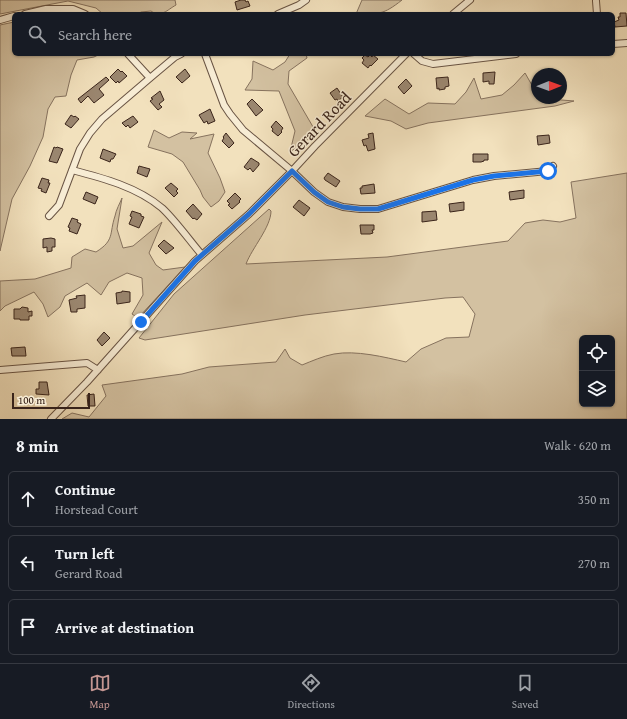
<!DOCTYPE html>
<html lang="en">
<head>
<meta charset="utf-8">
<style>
	body { margin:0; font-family:"Gentium Book Plus",serif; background:#242831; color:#f1f3f6 }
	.controls { position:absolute; right:12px; bottom:12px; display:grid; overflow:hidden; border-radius:6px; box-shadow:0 1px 3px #0004 }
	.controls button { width:36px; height:36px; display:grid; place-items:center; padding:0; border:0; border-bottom:1px solid #363941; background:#171b24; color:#f1f3f6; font:20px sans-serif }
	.compass { position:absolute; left:531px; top:68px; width:36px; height:36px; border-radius:50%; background:#171b24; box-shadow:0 1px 3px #0004; rotate:89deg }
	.scale { position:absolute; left:12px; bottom:10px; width:78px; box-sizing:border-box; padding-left:4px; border:2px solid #3a241a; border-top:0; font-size:11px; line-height:14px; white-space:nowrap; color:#3a241a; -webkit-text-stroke:3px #f7ecd4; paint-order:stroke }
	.stop { position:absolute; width:12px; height:12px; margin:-9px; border:3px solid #1a73e8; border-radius:50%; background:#fff }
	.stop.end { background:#1a73e8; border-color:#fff; box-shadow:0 1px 4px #0008 }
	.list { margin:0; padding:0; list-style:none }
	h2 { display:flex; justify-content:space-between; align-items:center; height:52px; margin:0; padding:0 16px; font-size:17px }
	h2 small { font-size:13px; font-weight:400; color:#9ea1a6 }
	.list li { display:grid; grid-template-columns:26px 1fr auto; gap:12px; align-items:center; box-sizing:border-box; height:56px; margin:0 8px 8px; padding:0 8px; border:1px solid #363941; border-radius:6px }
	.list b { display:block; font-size:15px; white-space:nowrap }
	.list p { margin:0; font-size:13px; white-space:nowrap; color:#9ea1a6 }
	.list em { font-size:13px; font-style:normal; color:#9ea1a6 }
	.icon { flex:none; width:22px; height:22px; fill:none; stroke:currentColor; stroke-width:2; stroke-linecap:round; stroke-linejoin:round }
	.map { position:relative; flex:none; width:627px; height:419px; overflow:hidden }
	.search { position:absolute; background:#171b24; box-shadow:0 1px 3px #0004; left:12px; right:12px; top:12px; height:44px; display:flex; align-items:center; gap:10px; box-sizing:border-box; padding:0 14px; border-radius:6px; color:#9ea1a6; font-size:15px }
	.sheet { height:244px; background:#171b24 }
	nav { display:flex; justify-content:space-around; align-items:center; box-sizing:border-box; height:56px; border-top:1px solid #363941; background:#171b24; font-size:11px; color:#9ea1a6 }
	nav a { display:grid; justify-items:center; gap:2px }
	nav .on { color:#c59692 }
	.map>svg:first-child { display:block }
</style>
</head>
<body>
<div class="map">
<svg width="627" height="419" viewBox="0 0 627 419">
	<rect width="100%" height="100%" fill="#f2e1bd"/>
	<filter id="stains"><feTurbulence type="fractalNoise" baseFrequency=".005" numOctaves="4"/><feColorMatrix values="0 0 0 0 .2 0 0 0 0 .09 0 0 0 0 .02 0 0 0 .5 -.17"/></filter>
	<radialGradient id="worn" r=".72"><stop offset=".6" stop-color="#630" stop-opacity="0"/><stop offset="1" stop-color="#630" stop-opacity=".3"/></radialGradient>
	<!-- green -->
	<path fill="#d3c1a1" stroke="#86725e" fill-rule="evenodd" d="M0,0H175L176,5C167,10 161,18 151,11L141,12L138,14H103L96,8L68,1L0,14Z
		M362,0H402C383,15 379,14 356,14Z
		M14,22V54H100L94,57L77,60L71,75L66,96L55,97L48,109L43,137L30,166L12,199L0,251V25Z
		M290,54H306L307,58L289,71L288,84L316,132L306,141L290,152L295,131L279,91L245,90L252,79L253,61L273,70L285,62Z
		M525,73L533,87L537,98L574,101L555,106L428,123L406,129L391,121L365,116L385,99L409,114L428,103L455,104L466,92L474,78L481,99L502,95L514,85Z
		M154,130L169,138L182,132L197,133L190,139L214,134L208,153L220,178L225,192L219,201L211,207L203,197L200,190L183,162L172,154L148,147Z
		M627,173V419H62L72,413L89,417L106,396L102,385L182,374L209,367L276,362L285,349L290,358L302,365C312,361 323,356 334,354C356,350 384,357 406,362L421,349L446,338L469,337L475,314L463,297L445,298L305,315L145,340L139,338L174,294L269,209L271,211C271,227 252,248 246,264L387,257L508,241L525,223L543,220L560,222L576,218L571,182ZM582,338H612V404H582Z
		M122,198L117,229L123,248L133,246L162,222L149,253L156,265L163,270L185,267L138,318L132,314L143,295L142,278L127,273L109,282L101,295L87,283L65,296L60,307L48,317L43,304L34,292L5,306L0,311V281L35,279L71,268L72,257L85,249L96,252C115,240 109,234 115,216C116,210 120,203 122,198Z"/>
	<!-- building -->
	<path fill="#9a866f" stroke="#3a241a" d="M241,0H245L246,2L248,1L250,6L237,10L235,2Z
		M620,13H626L627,26L615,27L614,22L619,20L618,17H620Z
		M365,55L368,57L370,55L372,57L373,55L378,59L371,66L370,65L368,68L362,63L364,60L362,58Z
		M118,69L121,72L122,71L127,76L119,83L118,81L116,83L110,77Z
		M185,69L190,76L182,83L176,77Z
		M495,72L494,84H489V81L483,82V73Z
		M106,77L109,80L99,89L104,95L94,103L88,96L81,103L78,99Z
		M448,77L449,86L445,87V89L439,90V88L437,89L436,78Z
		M406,79L412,86L404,94L398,87Z
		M337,88L343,97L338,101L337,99L335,100L330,93Z
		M160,91L164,100L159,104L162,107L158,110L150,101L153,99L151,98Z
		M252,99L263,110L256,116L247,104Z
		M210,109L215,121L208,124L207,121L204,123L199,115Z
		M71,115L74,117L75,116L79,119L71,128L65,124Z
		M133,116L138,122L130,128L128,125L126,127L122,123Z
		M276,121L283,128L281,131L282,132L278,136L272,131L273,129L271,127Z
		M226,133L234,143L229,148L222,141L224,138L223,137Z
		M373,133L375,149L368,151L366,145L364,146L362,140L369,138L368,134Z
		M549,135L550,143L538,145L537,136Z
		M54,147L56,148L57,147L63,149L57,163L49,161Z
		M103,149L116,154L113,159H111L110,162L100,158Z
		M473,154H488V160H484V161L481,162H473Z
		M251,158L259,163V165L253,172L250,168L248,170L244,167Z
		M139,166L150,169L147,177L137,173Z
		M328,173L340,181L336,187L325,180L324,178Z
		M42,178L49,180L48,183H50L46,193L41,191L42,189L38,188Z
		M171,183L178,189L176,191L178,193L174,197L165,188Z
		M374,184L375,193L361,194L360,188H362V186Z
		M524,190V198L510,200L509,192Z
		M86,192L98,197L95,204L83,199Z
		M235,193L241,199L239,201L240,202L232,209L228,205L230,204L227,201Z
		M299,200L310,208L304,216L293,207Z
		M464,202V210L450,212L449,204Z
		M193,204L202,214L197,220L194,218L193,219L186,211Z
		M132,211L141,214V216L144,217L139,228L129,224L132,217L130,216Z
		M436,211L437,220L422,222V212Z
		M72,218L78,220L77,222L81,224L77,234L69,231L70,228L68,227Z
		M360,225H374V230H372L373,233L370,234H361Z
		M51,238L55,239V247H52V251L47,252V247L43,248V239Z
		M164,240L174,248L166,254L158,246Z
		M122,291L130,292V302L117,304L116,293L122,292Z
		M85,295V308L77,309V312H71L69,300L77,298L76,296Z
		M22,307L28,308V312L32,311V316H29V320H20V319H14V309H20Z
		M104,332L110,338L102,346L97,340Z
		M25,347L26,356H12L11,348Z
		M39,382H47L49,395L36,394V389H39Z
		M94,394L95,406H88L87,395Z"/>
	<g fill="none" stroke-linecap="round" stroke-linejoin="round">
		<defs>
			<path id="minor" d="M596,1L597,14
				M25,14L46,9H73L85,14
				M278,14L299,5L306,0
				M453,14L470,0
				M0,20L14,16
				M613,44L627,43
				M128,54L150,78
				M205,54L224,105L230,114L243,130L292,171L314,192L328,202L343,207L360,209H378L473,180L494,176L548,171L553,166
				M414,54L422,61L433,64L516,54
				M72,170C103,178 137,187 162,208C175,220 190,241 202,255
				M49,216L59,205L80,149L90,133L102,119L150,78L175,57L181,54
				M0,370L87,363L98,370
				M51,419L87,382L195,261L249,214L292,171L315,146L406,54"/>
		</defs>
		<!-- minor casing -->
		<use href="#minor" stroke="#685343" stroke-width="8"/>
		<!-- minor -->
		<use href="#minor" stroke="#f7ecd4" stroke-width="6"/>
	</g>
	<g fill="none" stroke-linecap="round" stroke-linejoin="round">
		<!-- route -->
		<path stroke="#1a73e8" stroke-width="5" d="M141,322L195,261L249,214L292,171L314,192L328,202L343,207L360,209H378L473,180L494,176L548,171"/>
	</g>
	<g text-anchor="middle" stroke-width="3" stroke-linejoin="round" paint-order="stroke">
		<!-- street labels -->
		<g font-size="16" fill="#3a241a" stroke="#f7ecd4">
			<text transform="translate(319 124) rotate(-46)" y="6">Gerard Road</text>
		</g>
	</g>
	<rect width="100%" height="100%" filter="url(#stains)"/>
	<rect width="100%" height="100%" fill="url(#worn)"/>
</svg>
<div class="controls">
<button><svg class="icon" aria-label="locate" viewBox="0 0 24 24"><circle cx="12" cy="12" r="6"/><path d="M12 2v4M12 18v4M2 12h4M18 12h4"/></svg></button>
<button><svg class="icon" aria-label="layers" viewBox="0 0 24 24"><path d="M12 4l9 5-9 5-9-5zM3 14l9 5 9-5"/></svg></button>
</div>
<svg class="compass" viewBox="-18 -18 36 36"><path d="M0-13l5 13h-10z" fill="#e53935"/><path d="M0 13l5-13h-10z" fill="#9ea1a6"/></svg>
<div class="scale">100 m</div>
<div class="stop" style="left:548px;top:171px"></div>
<div class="stop end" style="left:141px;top:322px"></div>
<div class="search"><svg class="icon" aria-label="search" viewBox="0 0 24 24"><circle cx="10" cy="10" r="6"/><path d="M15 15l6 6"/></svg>Search here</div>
</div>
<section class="sheet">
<h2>8 min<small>Walk · 620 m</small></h2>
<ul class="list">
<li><svg class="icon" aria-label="ahead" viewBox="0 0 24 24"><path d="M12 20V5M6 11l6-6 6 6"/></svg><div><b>Continue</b><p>Horstead Court</p></div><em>350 m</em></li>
<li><svg class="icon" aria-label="left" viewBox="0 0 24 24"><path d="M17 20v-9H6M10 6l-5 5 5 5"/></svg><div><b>Turn left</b><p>Gerard Road</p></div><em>270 m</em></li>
<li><svg class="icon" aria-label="arrive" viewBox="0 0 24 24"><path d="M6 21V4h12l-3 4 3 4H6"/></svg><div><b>Arrive at destination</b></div></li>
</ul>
</section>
<nav>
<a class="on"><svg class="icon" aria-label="map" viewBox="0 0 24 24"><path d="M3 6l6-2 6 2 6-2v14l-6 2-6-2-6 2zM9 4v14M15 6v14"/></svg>Map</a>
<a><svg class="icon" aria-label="directions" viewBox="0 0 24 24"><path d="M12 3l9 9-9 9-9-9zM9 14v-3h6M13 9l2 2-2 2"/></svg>Directions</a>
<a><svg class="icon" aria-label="saved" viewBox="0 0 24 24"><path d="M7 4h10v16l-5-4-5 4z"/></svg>Saved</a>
</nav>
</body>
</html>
